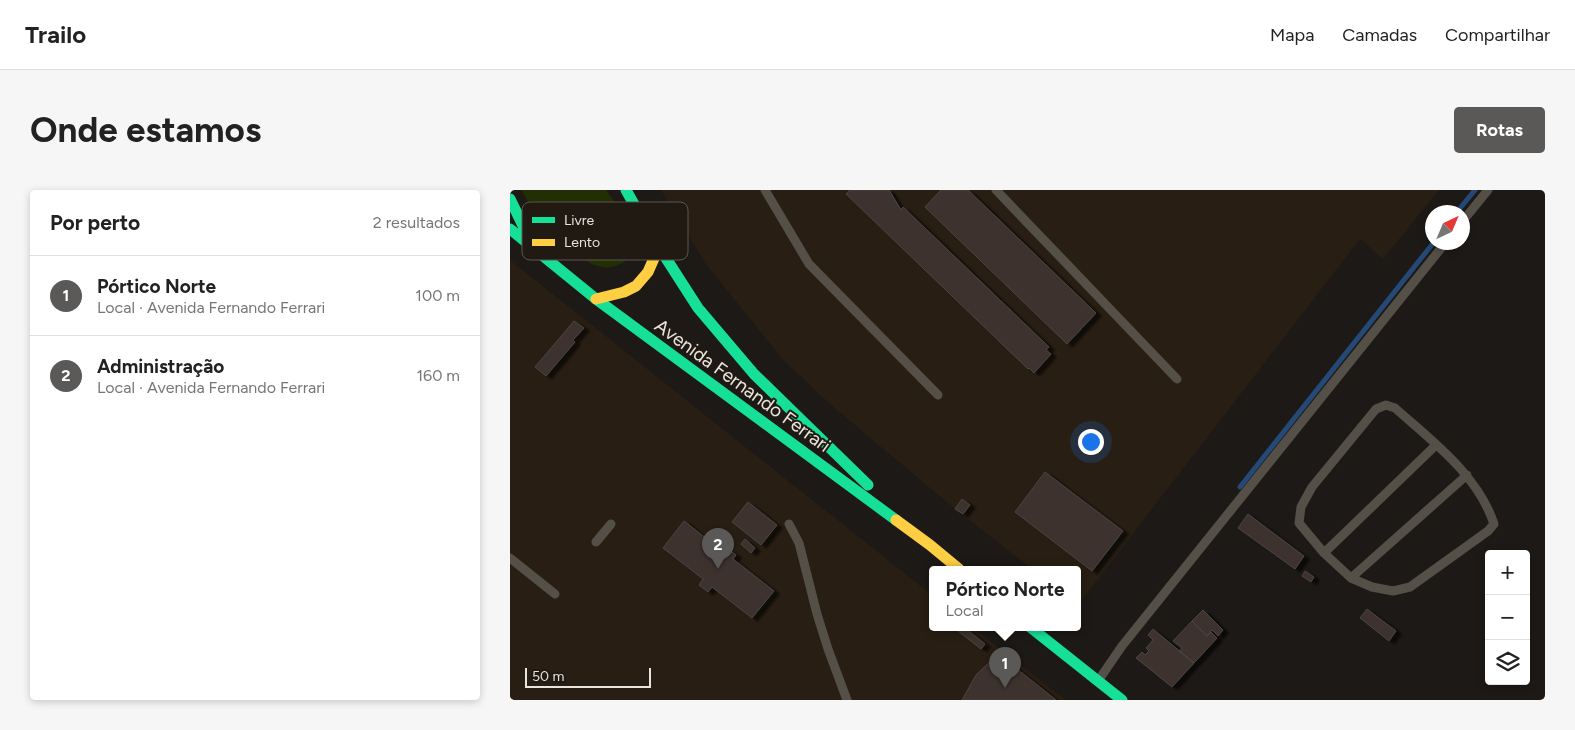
<!DOCTYPE html>
<html lang="pt">
<head>
<meta charset="utf-8">
<style>
	body { margin:0; font-family:Figtree,sans-serif; background:#f6f6f6; color:#222 }
	.controls { position:absolute; right:15px; bottom:15px; display:grid; overflow:hidden; border-radius:5px; box-shadow:0 2px 8px #0003 }
	.controls button { width:45px; height:45px; display:grid; place-items:center; padding:0; border:0; border-bottom:1px solid #e0e0e0; background:#fff; color:#222; font:25px sans-serif }
	.compass { position:absolute; left:915px; top:15px; width:45px; height:45px; border-radius:50%; background:#fff; box-shadow:0 2px 8px #0003; rotate:44deg }
	.scale { position:absolute; left:15px; bottom:12px; width:126px; box-sizing:border-box; padding-left:5px; border:2px solid #e8e4de; border-top:0; font-size:14px; line-height:18px; white-space:nowrap; color:#e8e4de; -webkit-text-stroke:4px #201a12; paint-order:stroke }
	.you { position:absolute; left:580px; top:251px; width:18px; height:18px; margin:-12px; border:4px solid #fff; border-radius:50%; background:#1a73e8; box-shadow:0 0 0 8px #1a73e833 }
	.badge { display:grid; place-items:center; width:32px; height:32px; border-radius:50%; background:#5b5957; color:#fff; font-size:16px; font-weight:700 }
	.pin { position:absolute; translate:-50% -41px; filter:drop-shadow(0 1px 2px #0008) }
	.pin::after { content:''; position:absolute; top:26px; width:18px; height:15px; background:inherit; clip-path:polygon(0 0,100% 0,50% 100%) }
	.popup { position:absolute; left:419px; top:376px; width:152px; height:65px; box-sizing:border-box; display:grid; place-content:center; border-radius:5px; background:#fff; filter:drop-shadow(0 1px 4px #0005); font-size:16px; white-space:nowrap; color:#767676 }
	.popup b { font-size:19px; color:#222 }
	.popup::after { content:''; position:absolute; left:50%; top:100%; margin-left:-10px; border:10px solid transparent; border-top-color:#fff }
	.list { margin:0; padding:0; list-style:none }
	h2 { display:flex; justify-content:space-between; align-items:center; height:65px; margin:0; padding:0 20px; font-size:21px }
	h2 small { font-size:16px; font-weight:400; color:#767676 }
	.list li { display:grid; grid-template-columns:32px 1fr auto; gap:15px; align-items:center; box-sizing:border-box; height:80px; padding:0 20px; border-top:1px solid #e0e0e0 }
	.list b { display:block; font-size:19px; white-space:nowrap }
	.list p { margin:0; font-size:16px; white-space:nowrap; color:#767676 }
	.list em { font-size:16px; font-style:normal; color:#767676 }
	.icon { flex:none; width:28px; height:28px; fill:none; stroke:currentColor; stroke-width:2; stroke-linecap:round; stroke-linejoin:round }
	.map { position:relative; flex:none; width:1035px; height:510px; overflow:hidden; border-radius:5px }
	header { display:flex; align-items:center; gap:30px; box-sizing:border-box; height:70px; padding:0 25px; background:#fff; border-bottom:1px solid #e0e0e0 }
	header strong { font-size:24px }
	nav { display:flex; gap:28px; margin-inline-start:auto; font-size:18px }
	.intro { display:flex; align-items:center; justify-content:space-between; box-sizing:border-box; height:120px; padding:0 30px }
	h1 { margin:0; font-size:35px }
	.button { padding:12px 22px; border-radius:5px; background:#5b5957; color:#fff; font-size:18px; font-weight:700 }
	main { display:flex; gap:30px; padding:0 30px }
	aside { flex:1; background:#fff; border-radius:5px; box-shadow:0 2px 8px #0003 }
	.map>svg:first-child { display:block }
</style>
</head>
<body>
<header>
<strong>Trailo</strong>
<nav><a>Mapa</a><a>Camadas</a><a>Compartilhar</a></nav>
</header>
<div class="intro"><h1>Onde estamos</h1><a class="button">Rotas</a></div>
<main>
<aside>
<h2>Por perto<small>2 resultados</small></h2>
<ul class="list">
<li><span class="badge">1</span><div><b>Pórtico Norte</b><p>Local · Avenida Fernando Ferrari</p></div><em>100 m</em></li>
<li><span class="badge">2</span><div><b>Administração</b><p>Local · Avenida Fernando Ferrari</p></div><em>160 m</em></li>
</ul>
</aside>
<div class="map">
<svg width="1035" height="510" viewBox="0 0 1035 510">
	<defs>
		<filter id="shadow"><feDropShadow dx="5.5" dy="3" stdDeviation="1" flood-color="#0009"/></filter>
	</defs>
	<rect width="100%" height="100%" fill="#1c1916"/>
	<!-- built -->
	<path fill="#281e13" d="M151,0H929L873,69L850,49L568,415V379H522L445,319L321,215L274,171L195,73Z
		M0,70L422,405V437H462L556,510H0Z"/>
	<!-- green -->
	<path fill="#212f03" d="M11,0H96C109,18 140,53 114,72C106,77 97,79 88,76C82,75 77,71 72,67C46,50 27,27 11,0Z"/>
	<g fill="none" stroke-linecap="round" stroke-linejoin="round">
		<!-- stream -->
		<path stroke="#244976" stroke-width="5" d="M947,22L965,0
			M730,297L924,52"/>
	</g>
	<!-- building -->
	<path fill="#3d302d" stroke="#4a4645" filter="url(#shadow)" d="M340,0H379L391,20L393,17L539,157L536,160L541,164L524,183L519,178L518,179L336,4Z
		M431,0H458L586,123L557,154L415,17Z
		M64,131L74,138L63,150L65,152L36,186L25,177Z
		M535,282L613,341L582,381L505,322Z
		M452,309L460,315L453,324L445,319Z
		M238,312L267,335L251,355L222,332Z
		M738,324L794,366L785,379L728,338Z
		M174,331L216,364L219,360L226,365L223,369L264,401L242,428L202,397L198,402L189,395L193,389L153,358Z
		M235,349L245,358L241,363L231,354Z
		M795,381L804,387L801,392L792,386Z
		M857,419L886,441L879,451L850,428Z
		M693,420L713,440L708,446L702,440L697,446L682,431Z
		M682,431L697,446L701,442L707,448L684,473L669,461L672,458L663,451Z
		M443,437H454L475,454L471,459Z
		M643,439L684,473L662,497L626,468L632,462L635,465L639,461L636,458L643,450L638,445Z
		M488,464L516,486L546,510H452L466,485Z"/>
	<g fill="none" stroke-linecap="round" stroke-linejoin="round">
		<!-- lane -->
		<path stroke="#544f47" stroke-width="9" d="M255,0L299,74L428,205
			M486,0L667,189
			M952,32L978,0
			M876,215L885,218C922,251 968,285 984,334L978,341L900,397L883,401L862,397L841,388L814,363L789,333L791,317L802,297L866,219Z
			M279,334L289,353L307,424L318,459L337,510
			M86,352L101,334
			M814,363L926,255
			M0,368L45,404
			M841,388L957,285
			M588,491L612,456L936,52"/>
		<!-- fast -->
		<path stroke="#16e098" stroke-width="11" d="M116,0L143,48L188,118L244,184L358,295
			M0,9L22,54
			M0,39L86,109L386,330
			M520,437L612,510"/>
		<!-- slow -->
		<path stroke="#ffcf43" stroke-width="11" d="M86,109L114,102L126,96L138,82L145,66L143,48
			M386,330L420,355L449,379"/>
	</g>
	<g text-anchor="middle" stroke-width="4" stroke-linejoin="round" paint-order="stroke">
		<!-- street labels -->
		<g font-size="19" fill="#e8e4de" stroke="#201a12">
			<text transform="translate(233 195) rotate(36)" y="7">Avenida Fernando Ferrari</text>
		</g>
	</g>
	<!-- legend -->
	<rect x="12" y="12" width="166" height="58" rx="8" fill="#201a12" stroke="#5c574f" stroke-width="1"/>
	<rect x="22" y="27" width="23" height="6" fill="#16e098"/>
	<rect x="22" y="49" width="23" height="7" fill="#ffcf43"/>
	<g font-size="14" fill="#e8e4de">
		<text x="54" y="35">Livre</text>
		<text x="54" y="57">Lento</text>
	</g>
</svg>
<div class="controls">
<button>+</button>
<button>−</button>
<button><svg class="icon" aria-label="layers" viewBox="0 0 24 24"><path d="M12 4l9 5-9 5-9-5zM3 14l9 5 9-5"/></svg></button>
</div>
<svg class="compass" viewBox="-18 -18 36 36"><path d="M0-13l5 13h-10z" fill="#e53935"/><path d="M0 13l5-13h-10z" fill="#767676"/></svg>
<div class="scale">50 m</div>
<div class="you"></div>
<div class="pin badge" style="left:495px;top:498px">1</div>
<div class="popup"><b>Pórtico Norte</b>Local</div>
<div class="pin badge" style="left:208px;top:379px">2</div>
</div>
</main>
</body>
</html>
